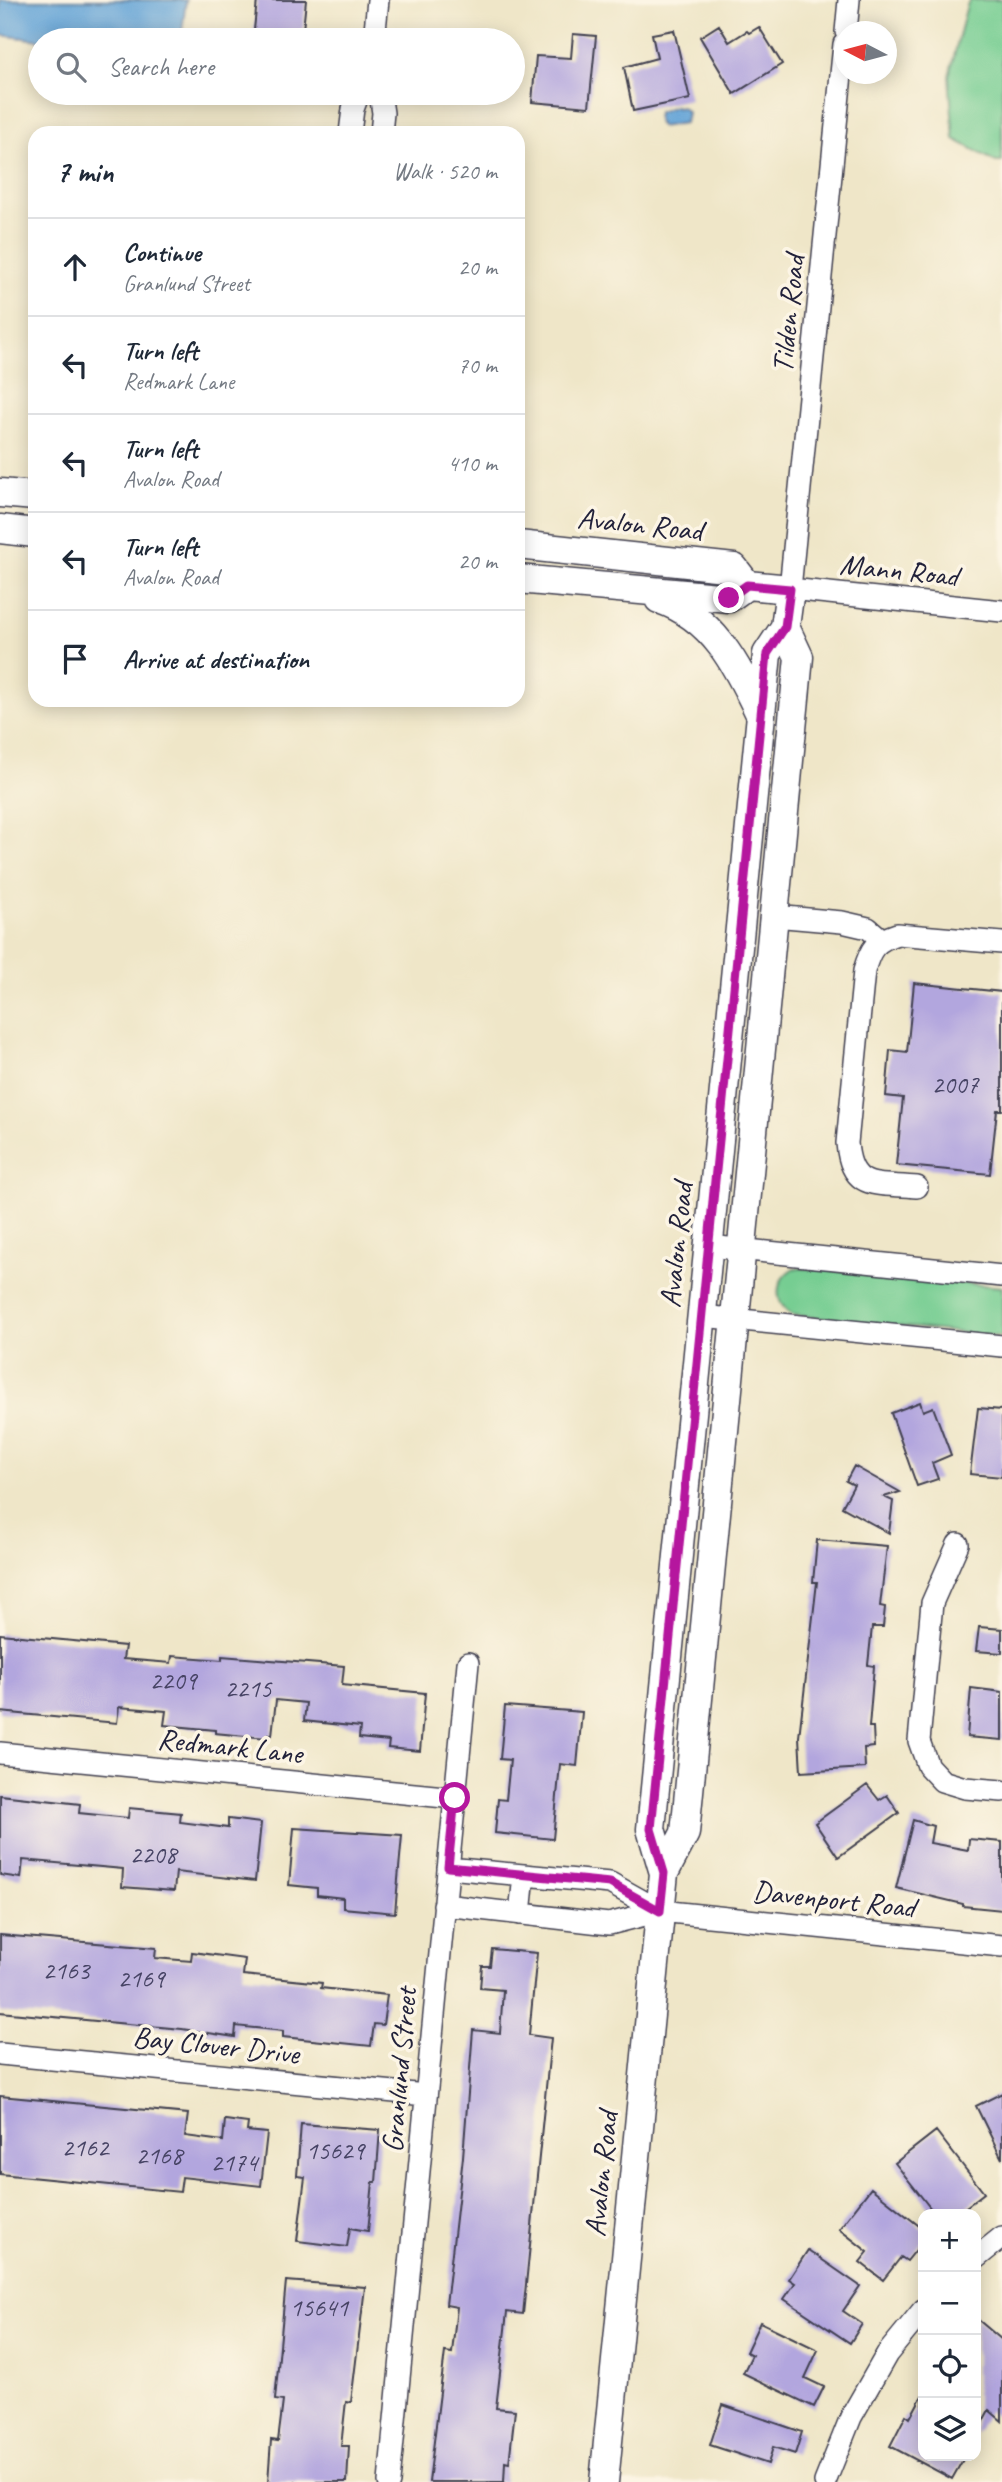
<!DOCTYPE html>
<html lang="en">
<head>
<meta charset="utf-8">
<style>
	body { margin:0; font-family:Caveat,sans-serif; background:#f6f6f7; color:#1f2937 }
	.controls { position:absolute; right:21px; bottom:21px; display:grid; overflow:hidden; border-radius:14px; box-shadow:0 4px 18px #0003 }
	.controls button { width:63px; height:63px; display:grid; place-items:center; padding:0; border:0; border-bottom:2px solid #e0e1e3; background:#fff; color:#1f2937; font:35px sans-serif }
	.compass { position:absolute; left:834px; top:21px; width:63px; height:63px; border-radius:50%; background:#fff; box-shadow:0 4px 18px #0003; rotate:276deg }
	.stop { position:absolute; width:21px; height:21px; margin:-16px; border:5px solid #b5179e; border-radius:50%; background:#fff }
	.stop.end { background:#b5179e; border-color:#fff; box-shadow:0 2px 7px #0008 }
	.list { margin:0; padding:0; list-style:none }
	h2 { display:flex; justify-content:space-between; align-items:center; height:91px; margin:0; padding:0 28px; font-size:30px }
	h2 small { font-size:23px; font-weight:400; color:#747a83 }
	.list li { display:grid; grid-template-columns:46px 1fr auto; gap:21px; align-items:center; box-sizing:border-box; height:98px; padding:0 28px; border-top:2px solid #e0e1e3 }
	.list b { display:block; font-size:26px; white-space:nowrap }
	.list p { margin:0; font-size:23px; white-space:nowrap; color:#747a83 }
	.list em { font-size:23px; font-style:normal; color:#747a83 }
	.icon { flex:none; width:38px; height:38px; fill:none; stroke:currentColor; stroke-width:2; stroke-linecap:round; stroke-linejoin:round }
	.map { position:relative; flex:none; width:1002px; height:2482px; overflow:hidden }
	.search { position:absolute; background:#fff; box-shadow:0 4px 18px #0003; left:28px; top:28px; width:497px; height:77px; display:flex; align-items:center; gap:18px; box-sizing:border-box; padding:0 24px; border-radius:38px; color:#747a83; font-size:26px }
	.panel { position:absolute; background:#fff; box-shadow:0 4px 18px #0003; left:28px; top:126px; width:497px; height:581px; border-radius:21px }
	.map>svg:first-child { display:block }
</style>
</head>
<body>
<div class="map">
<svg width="1002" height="2482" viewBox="0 0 1002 2482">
	<rect width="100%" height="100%" fill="#fcf5e5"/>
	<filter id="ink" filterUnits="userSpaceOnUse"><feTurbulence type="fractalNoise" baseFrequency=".0143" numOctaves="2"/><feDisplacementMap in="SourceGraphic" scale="14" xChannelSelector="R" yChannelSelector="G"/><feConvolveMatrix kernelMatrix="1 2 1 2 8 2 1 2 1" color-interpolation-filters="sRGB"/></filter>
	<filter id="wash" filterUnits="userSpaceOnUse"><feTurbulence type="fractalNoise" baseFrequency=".00686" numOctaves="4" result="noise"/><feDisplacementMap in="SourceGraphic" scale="28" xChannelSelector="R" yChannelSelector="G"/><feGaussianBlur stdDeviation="1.57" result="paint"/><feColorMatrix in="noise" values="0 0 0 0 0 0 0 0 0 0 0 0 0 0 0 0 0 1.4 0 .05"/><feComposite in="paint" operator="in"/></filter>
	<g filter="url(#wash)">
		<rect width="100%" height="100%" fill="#efe6c8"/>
		<!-- green -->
		<path fill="#76cd92" stroke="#4c7866" stroke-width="2" d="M971,0H1002V162H996L954,139L949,76L967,5Z
			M794,1268L822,1269L1002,1287V1337L793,1315C773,1303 774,1280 794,1268Z"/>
		<!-- water -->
		<path fill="#65a4d7" stroke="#446389" stroke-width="2" d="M0,0H186L181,40H40L0,35Z
			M675,106L676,108L682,107L687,112L685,123L661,127L657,121L658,112Z"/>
		<g id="blocks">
			<!-- building -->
			<path fill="#b2a6de" d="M257,0H306L302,40H253Z
				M719,25L729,42L747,31L749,33L759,27L782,64L734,94L700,37Z
				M674,30L690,99L633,111L624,67L657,58L652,34Z
				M573,34L596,36L589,107L532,102L536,56L571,58Z
				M914,983L1002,992V1110H997L990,1174L896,1165L903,1098L886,1096L890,1050L907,1052Z
				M920,1402L923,1411L933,1407L951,1455L932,1463L938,1479L917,1486L891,1413Z
				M978,1408L1002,1410V1477L970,1474Z
				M854,1466L900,1492L884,1497L893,1501L889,1533L842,1507L854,1485L846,1481Z
				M817,1540L887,1546L880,1606L885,1607L883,1627H872L868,1665L874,1666L869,1727H873L874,1747L864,1748L865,1768L801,1772L799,1737L817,1582H813Z
				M979,1627L1002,1629V1653L976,1651Z
				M0,1634L125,1646L123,1659L171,1663L172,1656L222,1660V1656L344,1666L342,1685L425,1693L420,1751L388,1748L389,1741L359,1738L360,1727L304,1721L306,1703L276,1700L272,1735L268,1734L267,1738L215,1733V1730L164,1725L166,1711L119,1707L117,1723L0,1712Z
				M971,1688L1002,1692V1740L967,1737Z
				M505,1706L582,1712L577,1766L560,1764L553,1839L495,1833L498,1799L506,1800L510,1760L500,1759Z
				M867,1785L879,1800L887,1795L899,1813L838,1857L815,1823Z
				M0,1795L80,1804L79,1813L128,1818L129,1808L181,1813L180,1822L228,1828V1819L261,1823L255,1881L176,1872L174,1891L122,1887L123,1869L23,1860L21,1878L0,1875Z
				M913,1820L933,1826L930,1843L968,1850L969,1839L1002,1842V1910L963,1906V1904L896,1888Z
				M294,1828L402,1835L395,1913L343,1908V1898L317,1895V1888L289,1885Z
				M0,1935L156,1948L155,1958L191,1961L192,1952L245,1959L243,1975L322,1983L321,1988L387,1995L383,2025L374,2024L371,2046L283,2037V2031L236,2026L235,2037L182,2029L0,2012Z
				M492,1949L537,1953L529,2035L551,2038L523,2314L507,2312L496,2408L515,2410L509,2463L505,2462L504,2482H429L445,2352L452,2353L457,2307L446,2305L463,2157L473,2030L500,2033L503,1990L480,1988L482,1966H490Z
				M1002,2093V2159L976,2106Z
				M0,2096L188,2114L185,2136L223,2141L225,2120L248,2123L247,2131L267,2133L261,2186L182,2177L180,2192L0,2174Z
				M301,2124L380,2130L376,2182H373L368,2231L350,2228L347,2247L297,2241L305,2177L297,2176Z
				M936,2131L984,2193L957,2214H935L895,2163Z
				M871,2188L923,2229V2241L907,2261L901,2257L883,2280L860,2262L868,2252L839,2229Z
				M808,2250L860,2286L843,2311L862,2324L850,2343L784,2299L795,2283L789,2279Z
				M286,2281L365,2287L351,2402L346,2401L341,2446H349L347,2482H268L271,2440L278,2441L283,2401L275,2400Z
				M976,2318L1002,2340V2421L989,2410L976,2434Z
				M760,2322L818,2350L805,2378L824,2387L814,2407L743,2373L752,2355L746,2352Z
				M923,2394V2456H965L952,2479L890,2446L906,2415L910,2418Z
				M723,2405L802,2432L795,2454L773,2447L768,2464L710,2445Z"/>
		</g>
	</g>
	<g filter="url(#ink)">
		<use href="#blocks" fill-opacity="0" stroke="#413f50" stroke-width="2"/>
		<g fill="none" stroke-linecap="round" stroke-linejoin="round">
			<defs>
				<path id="minor" d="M846,32L849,0
					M374,40L378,0
					M844,44L790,589L1002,611
					M380,93L383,113L381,133
					M350,133L353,109L359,93
					M774,916L842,922L868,928L881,939
					M917,1187C877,1183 851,1192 847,1143L864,971C870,949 875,941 897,934L1002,943
					M709,1246L1002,1276
					M702,1316L1002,1346
					M958,1544L932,1603L919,1741L928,1766L942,1781L965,1788L1002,1791
					M0,1753L455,1798
					M448,1868L610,1883L660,1911
					M444,1905L609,1924L660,1911L1002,1946
					M520,1914L524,1875
					M0,2054L426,2095
					M976,2258L1002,2237
					M389,2482L468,1663
					M825,2482L851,2417L887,2354L923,2310"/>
				<path id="major" d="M0,493L35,496
					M0,529L35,533
					M518,545L734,568L747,585
					M518,579L729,598L747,585L790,589L785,627L767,654L651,1829L664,1873
					M659,599C713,617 737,665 760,714
					M604,2482L664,1873L685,1833L799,657L785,627"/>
			</defs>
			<!-- minor casing -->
			<use href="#minor" stroke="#413f50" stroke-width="24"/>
			<!-- major casing -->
			<use href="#major" stroke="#413f50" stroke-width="31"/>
			<!-- minor -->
			<use href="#minor" stroke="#fff" stroke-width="21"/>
			<!-- major -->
			<use href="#major" stroke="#fff" stroke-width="28"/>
		</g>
	</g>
	<g fill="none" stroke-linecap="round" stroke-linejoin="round" filter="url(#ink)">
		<!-- route -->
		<path stroke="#b5179e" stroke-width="9" d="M455,1798L448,1867L610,1883L660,1911L664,1873L651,1829L767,654L785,627L790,589L747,585L729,598"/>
	</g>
	<g text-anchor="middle" stroke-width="7" stroke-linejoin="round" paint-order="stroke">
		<!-- number labels -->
		<g font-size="26" fill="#464364">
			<text x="955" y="1093">2007</text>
			<text x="173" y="1689">2209</text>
			<text x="248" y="1697">2215</text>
			<text x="153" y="1863">2208</text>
			<text x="66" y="1979">2163</text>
			<text x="141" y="1987">2169</text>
			<text x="85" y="2156">2162</text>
			<text x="335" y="2159">15629</text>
			<text x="159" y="2164">2168</text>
			<text x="234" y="2171">2174</text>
			<text x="319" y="2316">15641</text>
		</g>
		<!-- street labels -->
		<g font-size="30" fill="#22223b" stroke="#fcf5e5">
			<text transform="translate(788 314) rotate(-84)" y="10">Tilden Road</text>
			<text transform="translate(640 524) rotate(6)" y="10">Avalon Road</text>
			<text transform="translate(899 570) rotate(6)" y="10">Mann Road</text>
			<text transform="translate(676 1245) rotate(-84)" y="10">Avalon Road</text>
			<text transform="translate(230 1746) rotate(6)" y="10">Redmark Lane</text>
			<text transform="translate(834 1899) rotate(6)" y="10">Davenport Road</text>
			<text transform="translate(216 2045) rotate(6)" y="10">Bay Clover Drive</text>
			<text transform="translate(399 2070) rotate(-85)" y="10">Granlund Street</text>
			<text transform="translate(601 2174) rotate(-84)" y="10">Avalon Road</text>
		</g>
	</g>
</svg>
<div class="controls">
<button>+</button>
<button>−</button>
<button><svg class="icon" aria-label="locate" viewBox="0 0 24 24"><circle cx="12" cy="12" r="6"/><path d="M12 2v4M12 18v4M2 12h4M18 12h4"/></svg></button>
<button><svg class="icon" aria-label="layers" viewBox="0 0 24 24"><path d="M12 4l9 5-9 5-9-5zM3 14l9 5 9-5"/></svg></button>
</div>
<svg class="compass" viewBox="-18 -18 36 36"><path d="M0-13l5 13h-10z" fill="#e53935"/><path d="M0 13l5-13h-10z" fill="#747a83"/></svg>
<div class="stop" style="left:455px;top:1798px"></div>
<div class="stop end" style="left:729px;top:598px"></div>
<div class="search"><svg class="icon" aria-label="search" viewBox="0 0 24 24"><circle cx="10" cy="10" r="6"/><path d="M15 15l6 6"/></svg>Search here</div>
<section class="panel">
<h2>7 min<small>Walk · 520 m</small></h2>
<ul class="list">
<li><svg class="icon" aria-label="ahead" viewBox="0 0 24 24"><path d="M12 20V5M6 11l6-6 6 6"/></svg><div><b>Continue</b><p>Granlund Street</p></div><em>20 m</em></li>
<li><svg class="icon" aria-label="left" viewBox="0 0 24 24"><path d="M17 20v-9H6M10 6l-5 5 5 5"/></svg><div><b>Turn left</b><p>Redmark Lane</p></div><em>70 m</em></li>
<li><svg class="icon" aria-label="left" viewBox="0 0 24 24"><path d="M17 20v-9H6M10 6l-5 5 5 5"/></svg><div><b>Turn left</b><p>Avalon Road</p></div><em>410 m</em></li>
<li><svg class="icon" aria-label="left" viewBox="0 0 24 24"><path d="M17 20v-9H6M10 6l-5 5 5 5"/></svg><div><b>Turn left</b><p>Avalon Road</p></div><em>20 m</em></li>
<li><svg class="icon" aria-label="arrive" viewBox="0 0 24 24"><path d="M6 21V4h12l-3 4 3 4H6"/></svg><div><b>Arrive at destination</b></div></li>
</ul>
</section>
</div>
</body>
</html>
